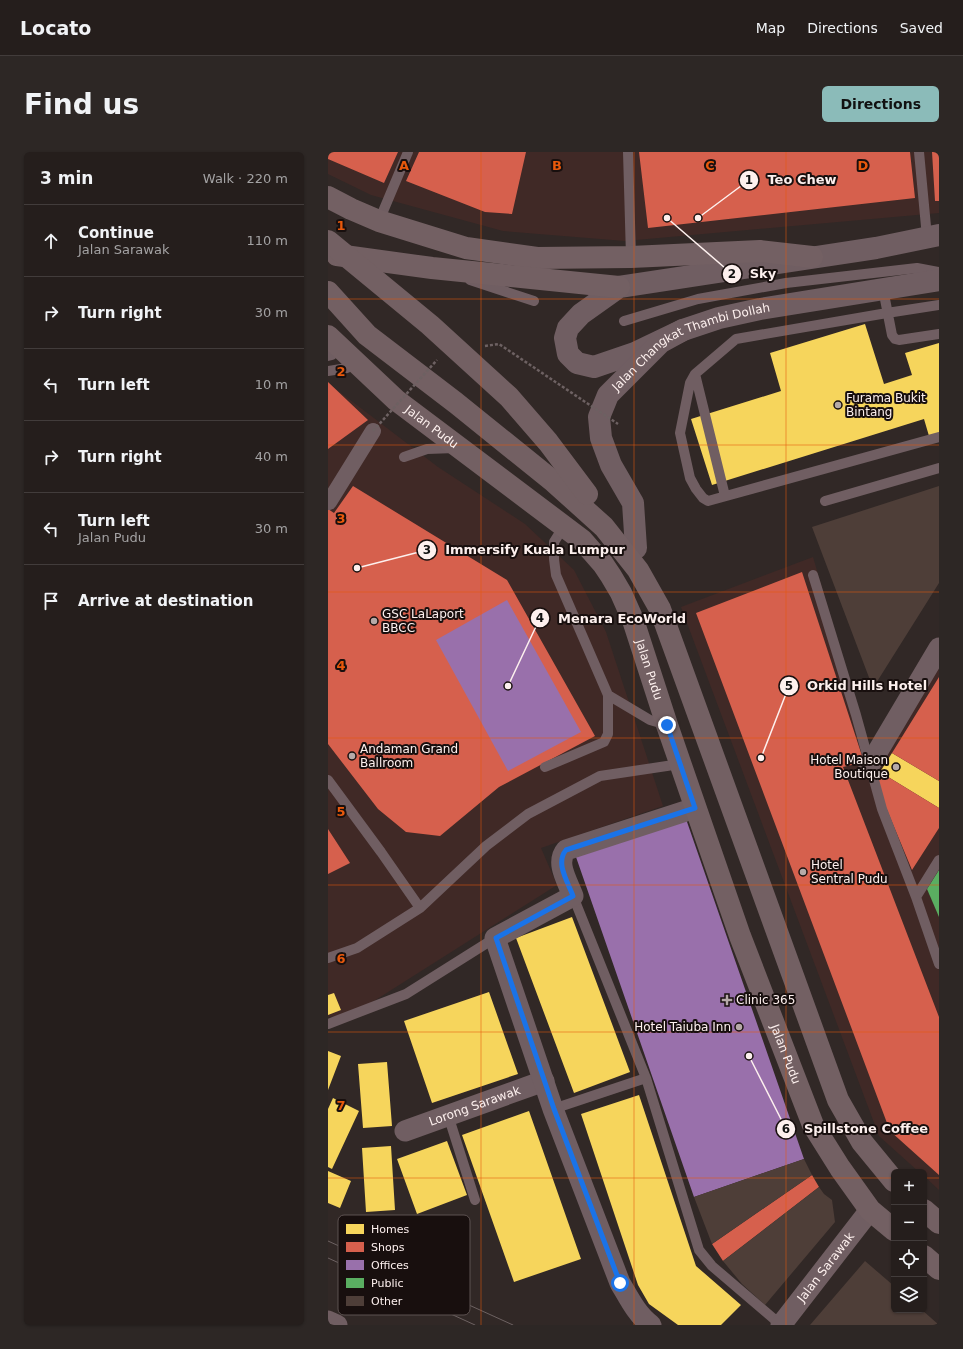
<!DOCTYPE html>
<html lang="en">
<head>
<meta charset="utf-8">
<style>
	body { margin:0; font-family:"DejaVu Sans",sans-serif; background:#2d2725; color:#f1f3f6 }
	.controls { position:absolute; right:12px; bottom:12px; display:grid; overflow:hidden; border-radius:6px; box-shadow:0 1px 3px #0004 }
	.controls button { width:36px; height:36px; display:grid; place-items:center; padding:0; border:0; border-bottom:1px solid #423c3b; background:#251e1c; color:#f1f3f6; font:20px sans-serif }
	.stop { position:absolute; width:12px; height:12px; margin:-9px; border:3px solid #1a73e8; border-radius:50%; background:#fff }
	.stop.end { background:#1a73e8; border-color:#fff; box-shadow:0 1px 4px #0008 }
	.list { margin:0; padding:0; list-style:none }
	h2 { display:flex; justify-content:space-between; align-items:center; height:52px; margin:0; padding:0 16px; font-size:17px }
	h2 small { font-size:13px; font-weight:400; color:#a3a2a3 }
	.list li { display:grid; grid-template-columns:26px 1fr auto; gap:12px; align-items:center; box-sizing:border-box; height:72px; padding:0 16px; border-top:1px solid #423c3b }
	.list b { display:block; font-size:15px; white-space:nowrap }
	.list p { margin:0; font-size:13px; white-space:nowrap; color:#a3a2a3 }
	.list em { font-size:13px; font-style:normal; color:#a3a2a3 }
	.icon { flex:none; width:22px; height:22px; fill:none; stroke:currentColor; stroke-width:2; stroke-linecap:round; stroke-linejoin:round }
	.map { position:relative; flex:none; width:611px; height:1173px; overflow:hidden; border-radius:6px }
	header { display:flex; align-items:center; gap:24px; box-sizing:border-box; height:56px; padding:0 20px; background:#251e1c; border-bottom:1px solid #423c3b }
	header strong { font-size:19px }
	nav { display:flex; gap:22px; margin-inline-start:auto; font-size:14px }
	.intro { display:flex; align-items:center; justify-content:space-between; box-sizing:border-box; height:96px; padding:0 24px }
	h1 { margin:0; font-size:28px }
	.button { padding:10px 18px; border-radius:6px; background:#8bbbb9; color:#111; font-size:14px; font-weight:700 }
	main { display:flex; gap:24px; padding:0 24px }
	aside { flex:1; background:#251e1c; border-radius:6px; box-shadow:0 1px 3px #0004 }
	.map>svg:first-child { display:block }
</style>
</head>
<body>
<header>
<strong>Locato</strong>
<nav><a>Map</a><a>Directions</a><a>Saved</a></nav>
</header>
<div class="intro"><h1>Find us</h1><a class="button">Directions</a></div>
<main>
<aside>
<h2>3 min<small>Walk · 220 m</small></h2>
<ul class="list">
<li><svg class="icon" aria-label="ahead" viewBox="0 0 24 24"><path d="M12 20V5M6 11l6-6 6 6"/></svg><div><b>Continue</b><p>Jalan Sarawak</p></div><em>110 m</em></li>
<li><svg class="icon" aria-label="right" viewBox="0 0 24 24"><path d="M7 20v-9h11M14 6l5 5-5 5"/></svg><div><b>Turn right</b></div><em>30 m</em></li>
<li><svg class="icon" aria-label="left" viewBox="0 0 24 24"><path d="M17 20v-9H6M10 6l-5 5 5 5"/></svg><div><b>Turn left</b></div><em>10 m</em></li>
<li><svg class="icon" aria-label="right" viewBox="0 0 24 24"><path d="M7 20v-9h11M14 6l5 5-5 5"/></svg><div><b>Turn right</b></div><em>40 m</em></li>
<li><svg class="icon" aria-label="left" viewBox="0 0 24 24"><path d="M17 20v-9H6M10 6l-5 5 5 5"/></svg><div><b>Turn left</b><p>Jalan Pudu</p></div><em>30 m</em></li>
<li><svg class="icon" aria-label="arrive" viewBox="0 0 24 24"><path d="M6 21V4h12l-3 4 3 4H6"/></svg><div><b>Arrive at destination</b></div></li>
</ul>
</aside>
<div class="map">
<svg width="611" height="1173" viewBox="0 0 611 1173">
	<rect width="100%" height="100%" fill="#312826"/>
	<!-- built -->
	<path fill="#402926" d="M0,0H611V61L297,89L175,79L43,43L0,22Z
		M0,231L110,315L197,372L246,418L278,480L335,654L213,696L229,733L38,854L21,862L0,865Z
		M485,405L547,616L611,511V1038L596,1024V1020H591L551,984L353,455Z"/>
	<!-- homes -->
	<path fill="#f6d55c" d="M537,172L556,232L584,223L577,201L611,191V281L601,284L596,267L384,333L363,267L453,239L442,201Z
		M564,601L611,629V656L552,620Z
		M244,765L302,920L246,941L188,786Z
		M161,840L190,922L104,951L76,869Z
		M6,841L13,858L0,863V843Z
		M0,899L13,904L0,938Z
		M59,910L64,974L35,976L30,912Z
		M311,943L368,1114L413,1153L393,1173H350L321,1152L310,1133L253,962Z
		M5,946L31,959L4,1017L0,1015V957Z
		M201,959L253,1107L186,1130L134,983Z
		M119,989L139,1043L89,1062L69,1007Z
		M63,994L67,1058L38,1060L34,996Z
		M0,1019L23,1029L12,1056L0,1051Z"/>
	<!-- shops -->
	<path fill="#d6604d" d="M0,0H70L56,31L0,7Z
		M91,0H198L184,62L157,60L78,29Z
		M311,0H582L587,46L320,76Z
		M604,0H611V49H607Z
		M0,230L40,268L0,297Z
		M25,334L179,428L267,584L171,635L112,684L78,680L50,657L0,592V357L6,361Z
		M474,420L536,610L515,615L611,865V1023L562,979L368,461Z
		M611,525V629L564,601Z
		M552,620L611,656V676L584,718L547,629Z
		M0,677L22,711L0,722Z
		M484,1023L491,1035L395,1109L384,1092Z"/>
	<!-- offices -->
	<path fill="#9970ab" d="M179,448L253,580L180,619L108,488Z
		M358,667L476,1007L366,1045L248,705Z"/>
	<!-- public -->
	<path fill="#5aae61" d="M611,718V765L599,737Z"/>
	<!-- building -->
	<path fill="#4e3e38" d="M611,334V431L545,536L484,375Z
		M476,1007L484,1023L384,1092L366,1045Z
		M491,1035L496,1042L504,1048L507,1070L437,1153L414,1132L395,1109Z
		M537,1109L566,1134V1158H594L611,1173H482Z"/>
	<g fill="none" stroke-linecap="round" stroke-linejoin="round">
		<!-- service -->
		<path stroke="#705e62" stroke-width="10" d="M300,0L303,105
			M591,0L599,85
			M51,69L80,0
			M142,128L206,149
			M555,137L564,183L567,187L571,188L611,182
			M611,153L559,161L408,187L367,222L362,231L352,281L362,326L368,337L375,346L380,349L611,285
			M296,169L370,147L458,131L589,116L611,120
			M0,204L4,203
			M0,219L19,216
			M367,222L397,344
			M76,305L99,297L127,296
			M497,349L611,316
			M236,374L226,390V407L228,423L280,543L322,568L339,573
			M485,423L528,563L554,657L588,745L611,812
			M217,615L276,590L280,582V543
			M0,628L53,700L92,756
			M245,744L318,926L371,1098L384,1114L453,1173
			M588,745L611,708
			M0,806L29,796L92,756L158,694L200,662L272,624L352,612
			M0,872L78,842L167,786
			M225,957L318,926
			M120,963L147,1048"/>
		<!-- pedestrian -->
		<path stroke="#705e62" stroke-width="16" d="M1,350L45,279"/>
		<!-- minor -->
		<g stroke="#705e62" stroke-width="21">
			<path d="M541,614L611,496"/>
			<path id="s1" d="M77,979L216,929"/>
			<path d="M0,1169L9,1173"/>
			<path d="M323,1173C309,1163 301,1146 292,1131L225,957L167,786L245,744C240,730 227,711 238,698L367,656"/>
			<path id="s2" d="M453,1173L542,1058"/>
		</g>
		<!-- tertiary -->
		<g stroke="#705e62" stroke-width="22">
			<path d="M355,178L307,201L266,215L249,211L240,202L237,186L240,176L253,162L291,135L548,96L611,83"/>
			<path id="s3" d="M308,396L305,351L283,313L273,286L271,265L280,243L333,190L355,178L391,166L432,157L611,128"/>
		</g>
		<!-- secondary -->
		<g stroke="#736063" stroke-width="22">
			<path d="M0,45L23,57L51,69L138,96L209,106L303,105L432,99L484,105"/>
			<path d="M9,103L104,116L291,135"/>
			<path d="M0,140L39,183L128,251L226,330L276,375L310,418L332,457L510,948L534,990L566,1029"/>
			<path id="s4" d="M0,184L68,248L254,388L275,412L283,424L293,441L305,468L339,573L412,784L485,973L512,1016L542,1058L566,1078"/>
			<path d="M596,1058L611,1071"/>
			<path d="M596,1104L611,1117"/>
		</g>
		<!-- tram -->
		<path stroke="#6d6262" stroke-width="1" d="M0,1089L185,1173
			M0,1106L147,1173"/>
		<!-- path-bridge -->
		<path stroke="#6d6162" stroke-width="2.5" stroke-dasharray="3 2" stroke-linecap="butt" d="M157,194L171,192L290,272
			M45,279L109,208"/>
		<!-- secondary-bridge -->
		<path stroke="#736063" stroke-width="22" d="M0,89L102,173L181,245L220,290L259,342"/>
	</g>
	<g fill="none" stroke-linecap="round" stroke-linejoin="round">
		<!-- route -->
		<path stroke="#1a73e8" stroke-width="5" d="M292,1131L226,957L168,786L245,744C240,730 227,711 238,698L367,656L339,573"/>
	</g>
	<!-- grid -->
	<path fill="none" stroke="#e8590c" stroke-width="1" stroke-opacity="0.55" d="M153,0V1173M306,0V1173M458,0V1173M0,147H611M0,293H611M0,440H611M0,586H611M0,733H611M0,880H611M0,1026H566M596,1026H611"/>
	<!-- markers -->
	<g fill="#b6aaa8" stroke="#180f0e" stroke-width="1.5">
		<circle cx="510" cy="253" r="4"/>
		<circle cx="46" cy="469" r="4"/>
		<circle cx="24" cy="604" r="4"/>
		<circle cx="568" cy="615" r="4"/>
		<circle cx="475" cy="720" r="4"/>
		<path d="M397 842h4v4h4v4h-4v4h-4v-4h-4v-4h4z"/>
		<circle cx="411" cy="875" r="4"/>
	</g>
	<g text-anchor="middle" stroke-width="4" stroke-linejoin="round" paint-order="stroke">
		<!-- street labels -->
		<g font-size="12" fill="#fdf0ee" stroke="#180f0e">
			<text dy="4" stroke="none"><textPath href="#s3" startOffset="262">Jalan Changkat Thambi Dollah</textPath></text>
			<text dy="4" stroke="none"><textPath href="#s4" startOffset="138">Jalan Pudu</textPath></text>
			<text dy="4" stroke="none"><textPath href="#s4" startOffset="474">Jalan Pudu</textPath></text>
			<text dy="4" stroke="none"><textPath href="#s4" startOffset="882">Jalan Pudu</textPath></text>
			<text dy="4" stroke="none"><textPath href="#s1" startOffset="74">Lorong Sarawak</textPath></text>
			<text dy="4" stroke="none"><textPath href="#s2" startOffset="73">Jalan Sarawak</textPath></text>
		</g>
		<!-- poi labels -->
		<g font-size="12" fill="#fdf0ee" stroke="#180f0e" text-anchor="start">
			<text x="518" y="250">Furama Bukit<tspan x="518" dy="14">Bintang</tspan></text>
			<text x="54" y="466">GSC LaLaport<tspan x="54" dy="14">BBCC</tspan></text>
			<text x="32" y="601">Andaman Grand<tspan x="32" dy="14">Ballroom</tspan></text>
			<text x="560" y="612" text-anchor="end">Hotel Maison<tspan x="560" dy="14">Boutique</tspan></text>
			<text x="483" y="717">Hotel<tspan x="483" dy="14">Sentral Pudu</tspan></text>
			<text x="408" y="852">Clinic 365</text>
			<text x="403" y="879" text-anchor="end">Hotel Taiuba Inn</text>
		</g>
	</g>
	<!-- legend -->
	<rect x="10" y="1063" width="132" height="100" rx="6" fill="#180f0e" stroke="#5d5251" stroke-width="1"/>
	<rect x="18" y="1072" width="18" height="10" fill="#f6d55c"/>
	<rect x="18" y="1090" width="18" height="10" fill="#d6604d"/>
	<rect x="18" y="1108" width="18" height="10" fill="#9970ab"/>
	<rect x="18" y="1126" width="18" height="10" fill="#5aae61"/>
	<rect x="18" y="1144" width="18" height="10" fill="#4e3e38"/>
	<g font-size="11" fill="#fdf0ee">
		<text x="43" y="1081">Homes</text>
		<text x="43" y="1099">Shops</text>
		<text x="43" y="1117">Offices</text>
		<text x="43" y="1135">Public</text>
		<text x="43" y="1153">Other</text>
	</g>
	<g font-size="13" text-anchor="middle" font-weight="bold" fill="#e8590c" stroke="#180f0e" stroke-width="4" stroke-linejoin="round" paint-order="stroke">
		<text x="76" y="18">A</text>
		<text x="229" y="18">B</text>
		<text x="382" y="18">C</text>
		<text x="535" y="18">D</text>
		<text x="13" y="78">1</text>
		<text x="13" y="224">2</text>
		<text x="13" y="371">3</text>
		<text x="13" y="518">4</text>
		<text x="13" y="664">5</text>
		<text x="13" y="811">6</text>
		<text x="13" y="958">7</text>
	</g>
	<!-- callouts -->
	<path fill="none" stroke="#fdf0ee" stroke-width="1.5" d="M370 66L421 28M339 66L404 122M29 416L99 398M180 534L212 466M433 606L461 534M421 904L458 977"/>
	<g fill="#fdf0ee" stroke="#180f0e" stroke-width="1.5">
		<circle cx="370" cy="66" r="4"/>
		<circle cx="339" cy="66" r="4"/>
		<circle cx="29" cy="416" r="4"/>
		<circle cx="180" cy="534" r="4"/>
		<circle cx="433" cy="606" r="4"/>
		<circle cx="421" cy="904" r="4"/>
		<circle cx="421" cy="28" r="10"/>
		<circle cx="404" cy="122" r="10"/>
		<circle cx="99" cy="398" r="10"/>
		<circle cx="212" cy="466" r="10"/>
		<circle cx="461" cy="534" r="10"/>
		<circle cx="458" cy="977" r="10"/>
	</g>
	<g font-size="12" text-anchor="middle" font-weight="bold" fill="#111">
		<text x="421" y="32">1</text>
		<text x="404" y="126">2</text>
		<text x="99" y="402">3</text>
		<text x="212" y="470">4</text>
		<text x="461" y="538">5</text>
		<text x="458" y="981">6</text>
	</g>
	<g font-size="13" text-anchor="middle" font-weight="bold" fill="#fdf0ee" stroke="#180f0e" stroke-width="4" stroke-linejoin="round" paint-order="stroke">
		<text x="474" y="32">Teo Chew</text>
		<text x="435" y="126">Sky</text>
		<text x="207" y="402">Immersify Kuala Lumpur</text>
		<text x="294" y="471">Menara EcoWorld</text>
		<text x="539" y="538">Orkid Hills Hotel</text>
		<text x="538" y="981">Spillstone Coffee</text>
	</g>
</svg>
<div class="controls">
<button>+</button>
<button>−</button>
<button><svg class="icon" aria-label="locate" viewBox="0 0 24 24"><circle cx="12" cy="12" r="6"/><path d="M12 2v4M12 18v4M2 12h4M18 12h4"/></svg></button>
<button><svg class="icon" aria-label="layers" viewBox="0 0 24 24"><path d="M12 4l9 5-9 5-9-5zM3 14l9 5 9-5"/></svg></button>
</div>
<div class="stop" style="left:292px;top:1131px"></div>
<div class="stop end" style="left:339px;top:573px"></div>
</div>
</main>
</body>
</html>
